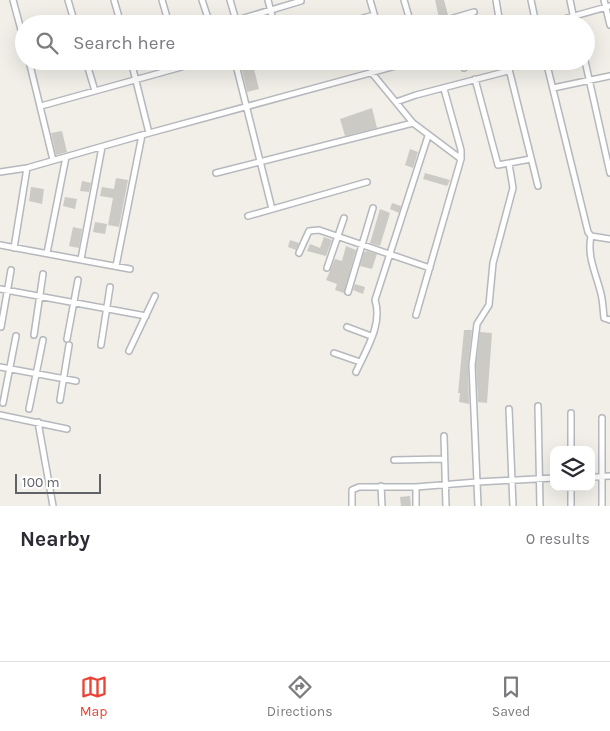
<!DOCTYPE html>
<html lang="en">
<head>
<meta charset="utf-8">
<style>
	body { margin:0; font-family:Karla,sans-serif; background:#f2f2f3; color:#2b2b33 }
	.controls { position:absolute; right:15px; bottom:15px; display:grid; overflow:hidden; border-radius:10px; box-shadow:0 5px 20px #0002 }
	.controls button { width:45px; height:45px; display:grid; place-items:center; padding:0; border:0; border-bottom:1px solid #e1e1e2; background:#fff; color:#2b2b33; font:25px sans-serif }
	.scale { position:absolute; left:15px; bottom:12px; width:86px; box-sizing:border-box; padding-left:5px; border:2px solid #5f6368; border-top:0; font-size:14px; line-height:18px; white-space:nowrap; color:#5f6368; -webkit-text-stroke:4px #fff; paint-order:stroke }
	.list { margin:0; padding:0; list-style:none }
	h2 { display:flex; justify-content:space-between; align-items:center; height:65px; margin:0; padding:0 20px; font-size:21px }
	h2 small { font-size:16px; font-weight:400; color:#7c7c81 }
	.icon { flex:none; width:28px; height:28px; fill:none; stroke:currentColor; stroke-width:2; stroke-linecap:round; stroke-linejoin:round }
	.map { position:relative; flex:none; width:610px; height:506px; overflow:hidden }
	.search { position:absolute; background:#fff; box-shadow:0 5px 20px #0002; left:15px; right:15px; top:15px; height:55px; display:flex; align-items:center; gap:12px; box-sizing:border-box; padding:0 18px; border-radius:28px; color:#7c7c81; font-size:19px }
	.sheet { height:155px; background:#fff }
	nav { display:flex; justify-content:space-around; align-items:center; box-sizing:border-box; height:70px; border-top:1px solid #e1e1e2; background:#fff; font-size:14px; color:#7c7c81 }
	nav a { display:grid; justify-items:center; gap:2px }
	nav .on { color:#ea4335 }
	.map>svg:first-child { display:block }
</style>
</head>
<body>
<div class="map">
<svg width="610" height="506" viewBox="0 0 610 506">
	<rect width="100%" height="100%" fill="#f1efe8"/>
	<!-- building -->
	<path fill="#cccac5" d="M435,0H444L448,15L439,18Z
		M479,16L481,24H454V22Z
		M240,61H252L259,89L247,92Z
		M372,108L377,128L345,136L340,119Z
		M62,131L67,152L56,155L51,133Z
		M410,149L418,152L413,168L405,165Z
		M425,173L450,180L447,186L423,179Z
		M116,178L128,180L119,227L108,225L113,198L100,196L102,187L114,189Z
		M82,181L91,183L89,192L80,191Z
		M31,187L44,189L42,204L29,201Z
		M65,197L77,199L75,209L63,206Z
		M392,203L401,206L399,213L390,209Z
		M380,209L390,213L380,246L370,243Z
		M95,222L107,224L105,234L93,232Z
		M73,227L82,229L79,248L69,246Z
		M324,237L332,240L326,256L307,251L310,244L320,248Z
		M290,240L299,243L296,250L288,247Z
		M346,246L356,250L344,293L335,290L337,284L326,280L335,259L342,261Z
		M367,251L377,254L372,269L360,266L364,252Z
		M355,284L365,287L363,294L353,290Z
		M464,330H472L468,365L469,404L459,402L460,393H458Z
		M480,332L492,333L487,403L478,402L476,365Z
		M410,496L411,506H401L400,497Z"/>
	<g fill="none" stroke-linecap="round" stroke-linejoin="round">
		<defs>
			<path id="street" d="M13,0L24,41
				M68,0L75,24
				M114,0L121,24
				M162,0L169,24
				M202,0L210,24
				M230,0L237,24
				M268,0L274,24
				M370,0L377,24
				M404,0L411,24
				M496,0L500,24
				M531,0L536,24
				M570,0L575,24
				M604,0L610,25
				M224,24L301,1
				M342,24L374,15
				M433,24L474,12
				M546,24L610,6
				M29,61L53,160
				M86,61L95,91
				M131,61L149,133
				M235,61L272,209
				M462,61L464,68
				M507,61L538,186
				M546,61L588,232L591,236L610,239
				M585,61L610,173
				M371,72L413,123L461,159
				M475,79L498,165L531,159
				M553,88L610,76
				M396,102L416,95L508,71
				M41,106L203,61
				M0,172L27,168L142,135L414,61
				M216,173L413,123
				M248,216L367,182
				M591,236C587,256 595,271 600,290C603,299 603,309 604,318L610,320
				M0,245L130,269
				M14,248L27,168
				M47,253L66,157
				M299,253L309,231L319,230L430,268
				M81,259L102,147
				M116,266L142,135
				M327,268L344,218
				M0,289L146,316
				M348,292L373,208
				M416,315L461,159V150L444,89
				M1,327L11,270
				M347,327L371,336
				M34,335L43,274
				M67,339L78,280
				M101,345L110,287
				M129,351L155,296
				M334,353L360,362
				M0,367L76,381
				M356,372C366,350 383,324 375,300L428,136
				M60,400L69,345
				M3,403L16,336
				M538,406L540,506
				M29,409L43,340
				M509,409L513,506
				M0,415L67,429
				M602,418V506
				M38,422L53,506
				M444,436L446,506
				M571,450V413
				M394,460L444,459
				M591,477L610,476
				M381,486L382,506
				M416,487V506
				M571,487V506
				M352,506V490L359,487H416L477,482L554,478
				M478,506L472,365L477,324L489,305L493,263L513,188L509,164"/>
		</defs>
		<!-- street casing -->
		<use href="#street" stroke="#b5b8bc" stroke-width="8"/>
		<!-- street -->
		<use href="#street" stroke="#fff" stroke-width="5"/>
	</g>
</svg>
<div class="controls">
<button><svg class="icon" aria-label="layers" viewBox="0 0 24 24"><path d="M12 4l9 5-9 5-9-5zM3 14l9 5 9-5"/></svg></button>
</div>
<div class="scale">100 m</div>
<div class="search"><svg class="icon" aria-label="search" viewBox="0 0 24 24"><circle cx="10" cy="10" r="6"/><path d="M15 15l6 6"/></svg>Search here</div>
</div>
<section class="sheet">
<h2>Nearby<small>0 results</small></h2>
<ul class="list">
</ul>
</section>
<nav>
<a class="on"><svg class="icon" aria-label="map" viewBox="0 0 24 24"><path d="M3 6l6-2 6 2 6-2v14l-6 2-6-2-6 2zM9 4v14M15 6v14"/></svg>Map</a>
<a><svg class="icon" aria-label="directions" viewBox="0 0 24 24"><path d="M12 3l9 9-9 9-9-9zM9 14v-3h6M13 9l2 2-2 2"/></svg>Directions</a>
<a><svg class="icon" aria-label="saved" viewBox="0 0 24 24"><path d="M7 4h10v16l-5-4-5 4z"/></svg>Saved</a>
</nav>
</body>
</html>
